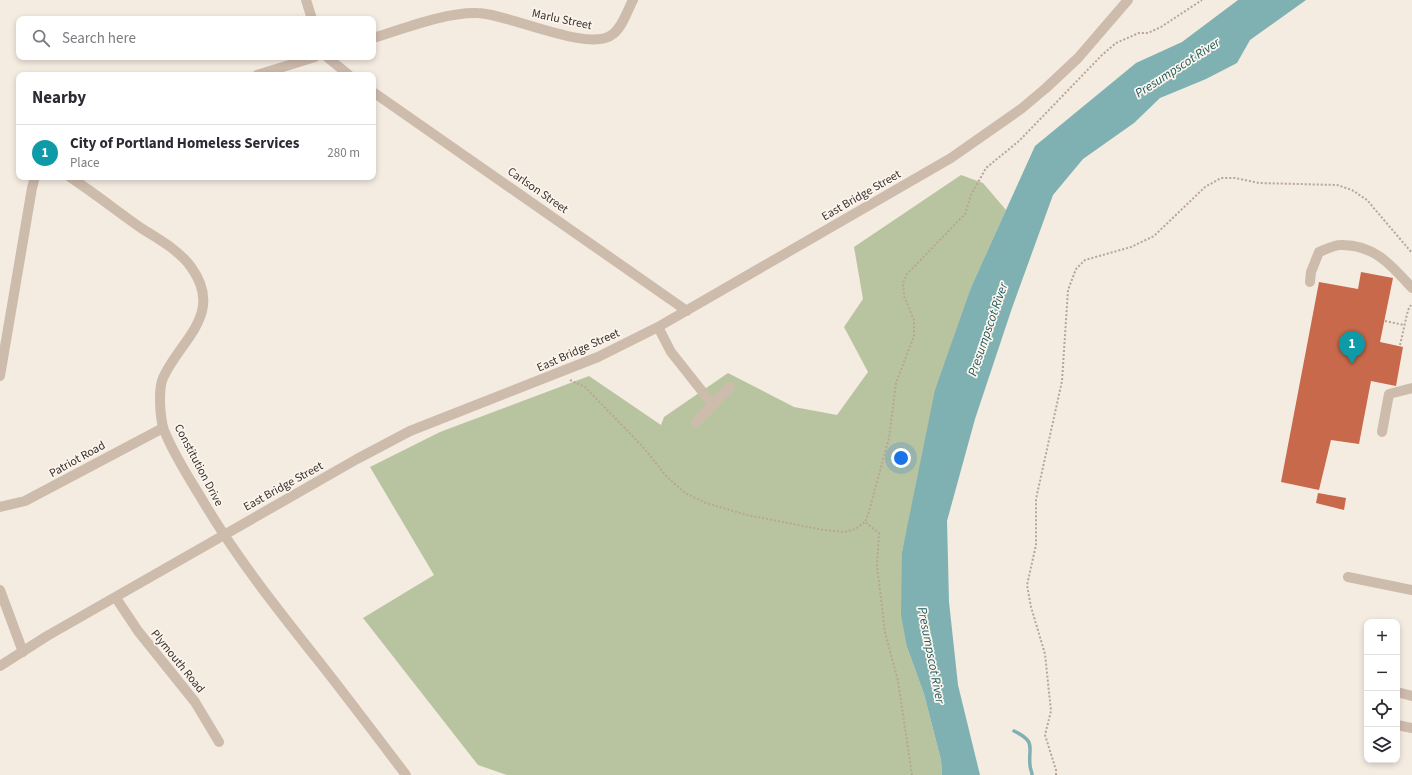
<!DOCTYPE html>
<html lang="en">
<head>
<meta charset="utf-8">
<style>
	body { margin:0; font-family:"Source Sans 3",sans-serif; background:#f7f7f7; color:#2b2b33 }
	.controls { position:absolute; right:12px; bottom:12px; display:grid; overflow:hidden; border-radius:8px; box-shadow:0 2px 6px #0003 }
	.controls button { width:36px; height:36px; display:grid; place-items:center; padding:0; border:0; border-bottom:1px solid #e1e1e2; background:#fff; color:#2b2b33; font:20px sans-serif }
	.you { position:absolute; left:901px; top:458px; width:14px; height:14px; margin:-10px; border:3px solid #fff; border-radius:50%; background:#1a73e8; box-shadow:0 0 0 6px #1a73e833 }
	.badge { display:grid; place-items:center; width:26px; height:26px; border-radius:50%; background:#7c3aed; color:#fff; font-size:13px; font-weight:700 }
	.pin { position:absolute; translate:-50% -33px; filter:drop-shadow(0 1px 2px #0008) }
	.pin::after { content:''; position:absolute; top:21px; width:14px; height:12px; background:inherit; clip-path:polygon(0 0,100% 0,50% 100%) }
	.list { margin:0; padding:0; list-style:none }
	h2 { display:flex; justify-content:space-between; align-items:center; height:52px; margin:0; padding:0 16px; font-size:17px }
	h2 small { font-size:13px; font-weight:400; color:#7c7c81 }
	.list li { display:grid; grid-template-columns:26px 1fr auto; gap:12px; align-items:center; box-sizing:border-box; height:56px; padding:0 16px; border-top:1px solid #e1e1e2 }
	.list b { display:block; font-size:15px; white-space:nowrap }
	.list p { margin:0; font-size:13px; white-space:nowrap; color:#7c7c81 }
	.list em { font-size:13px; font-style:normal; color:#7c7c81 }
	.icon { flex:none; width:22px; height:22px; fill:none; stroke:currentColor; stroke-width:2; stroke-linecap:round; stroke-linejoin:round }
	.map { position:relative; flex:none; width:1412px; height:775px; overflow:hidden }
	.search { position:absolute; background:#fff; box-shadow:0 2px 6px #0003; left:16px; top:16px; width:360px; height:44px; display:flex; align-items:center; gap:10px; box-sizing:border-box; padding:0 14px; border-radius:8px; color:#7c7c81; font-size:15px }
	.panel { position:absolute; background:#fff; box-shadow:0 2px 6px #0003; left:16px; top:72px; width:360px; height:108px; border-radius:8px }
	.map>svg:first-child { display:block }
</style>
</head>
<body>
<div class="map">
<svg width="1412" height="775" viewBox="0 0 1412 775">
	<rect width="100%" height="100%" fill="#f4ebe1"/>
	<!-- green -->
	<path fill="#b8c4a0" d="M961,175L983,183L1006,210L972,285L918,481L902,552L907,647L924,694L941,760L942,775H507L478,765L363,618L434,575L370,467L440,432L589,376L661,425L664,417L728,373L794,407L837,415L868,372L844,327L863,299L854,247Z"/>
	<!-- water -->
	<path fill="#7fb0b2" d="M1238,0H1306L1250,40L1237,63L1206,79L1160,98L1134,123L1083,159L1053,195L1012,308L975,419L947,521L949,602L958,685L980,775H942L941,760L924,694L907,647L901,615L902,552L935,390L972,285L1035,146L1136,63L1182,42Z"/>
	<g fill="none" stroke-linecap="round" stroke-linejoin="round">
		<!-- stream -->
		<path stroke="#7fb0b2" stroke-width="3.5" d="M1014,731C1037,742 1028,747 1030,765C1030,769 1032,771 1032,775"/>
	</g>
	<!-- building -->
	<path fill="#c8694b" d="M1361,272L1393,278L1380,342L1403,347L1396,386L1371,381L1359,444L1331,440L1319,490L1281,482L1319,282L1358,289Z
		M1318,493L1346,498L1344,510L1316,503Z"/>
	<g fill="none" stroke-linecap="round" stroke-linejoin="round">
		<!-- path -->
		<path stroke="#b9a596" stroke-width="2" stroke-dasharray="2 2" stroke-linecap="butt" d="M1385,321L1404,325
			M1400,345L1408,310L1411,305
			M570,380L585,387L643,447L666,476L685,493L706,503L747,515L824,530L844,532L855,529L865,522
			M912,775L898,681L885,632L877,566L879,533L865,522L868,515L889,438L896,383L914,336V320L904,296L903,283L907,274L965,214L971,195L986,168L1019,141L1102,55L1116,43L1139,33H1148L1161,27L1202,0
			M1056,775V770L1045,735L1051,711L1045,654L1031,607L1027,585L1036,545V499L1062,381L1068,290L1076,269L1085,260L1131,247L1154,236L1205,187L1221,178H1235L1259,183L1337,185L1352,190L1367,200L1412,253"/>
		<!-- minor -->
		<path stroke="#cdbbac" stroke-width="10" d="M306,0L312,19
			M373,38C403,29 446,12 477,13C507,13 590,54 613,34C623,26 627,11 633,0
			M327,57L349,75
			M257,75L315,57
			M373,92L687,311
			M70,177C94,193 117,211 141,228C158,239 179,250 191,267C225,314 180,340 163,378C158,389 160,419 164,430C173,453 187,475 200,496C235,556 278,610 321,664C350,701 378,738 406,775
			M1310,282L1311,272L1319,252C1325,250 1334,245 1340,245C1374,244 1391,265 1412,288
			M658,327L671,352L713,405L730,387
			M0,376L32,188L35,177
			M696,422L713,405
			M1382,432L1389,394L1412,388
			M0,507L25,501L163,428
			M1348,577L1412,590
			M0,590L23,652
			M116,598L138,631L195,702L219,742
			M0,666L47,636L357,459L410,431L598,357L658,327L951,158L1021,109L1046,88L1078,58L1128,0
			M1397,692L1412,696
			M1397,725L1412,728"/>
	</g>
	<g text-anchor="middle" stroke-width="3.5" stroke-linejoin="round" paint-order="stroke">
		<!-- street labels -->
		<g font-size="12" fill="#3b302b" stroke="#fbf5ee">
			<text transform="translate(562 19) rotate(12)" y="4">Marlu Street</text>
			<text transform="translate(538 190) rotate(35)" y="4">Carlson Street</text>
			<text transform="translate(861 195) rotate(-30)" y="4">East Bridge Street</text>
			<text transform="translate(578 350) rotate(-24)" y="4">East Bridge Street</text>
			<text transform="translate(77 459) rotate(-29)" y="4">Patriot Road</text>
			<text transform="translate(199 465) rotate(62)" y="4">Constitution Drive</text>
			<text transform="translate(283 486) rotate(-29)" y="4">East Bridge Street</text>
			<text transform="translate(178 661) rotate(51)" y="4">Plymouth Road</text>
		</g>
		<!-- water labels -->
		<g font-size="13" font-style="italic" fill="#1f5a5e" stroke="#fbf5ee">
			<text transform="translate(1177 67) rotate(-33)" y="5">Presumpscot River</text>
			<text transform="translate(987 329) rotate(-71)" y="5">Presumpscot River</text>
			<text transform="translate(932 655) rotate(79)" y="5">Presumpscot River</text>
		</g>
	</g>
</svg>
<div class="controls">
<button>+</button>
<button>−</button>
<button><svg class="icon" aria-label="locate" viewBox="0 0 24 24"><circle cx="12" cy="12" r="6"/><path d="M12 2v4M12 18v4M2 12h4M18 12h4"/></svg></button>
<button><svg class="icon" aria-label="layers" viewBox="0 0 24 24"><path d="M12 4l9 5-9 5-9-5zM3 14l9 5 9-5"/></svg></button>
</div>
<div class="you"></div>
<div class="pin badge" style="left:1352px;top:364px;background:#0f9aa8">1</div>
<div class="search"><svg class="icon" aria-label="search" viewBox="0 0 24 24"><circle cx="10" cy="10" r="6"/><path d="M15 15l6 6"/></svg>Search here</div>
<section class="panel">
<h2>Nearby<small></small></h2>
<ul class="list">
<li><span class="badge" style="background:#0f9aa8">1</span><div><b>City of Portland Homeless Services</b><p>Place</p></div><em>280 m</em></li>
</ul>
</section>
</div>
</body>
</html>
